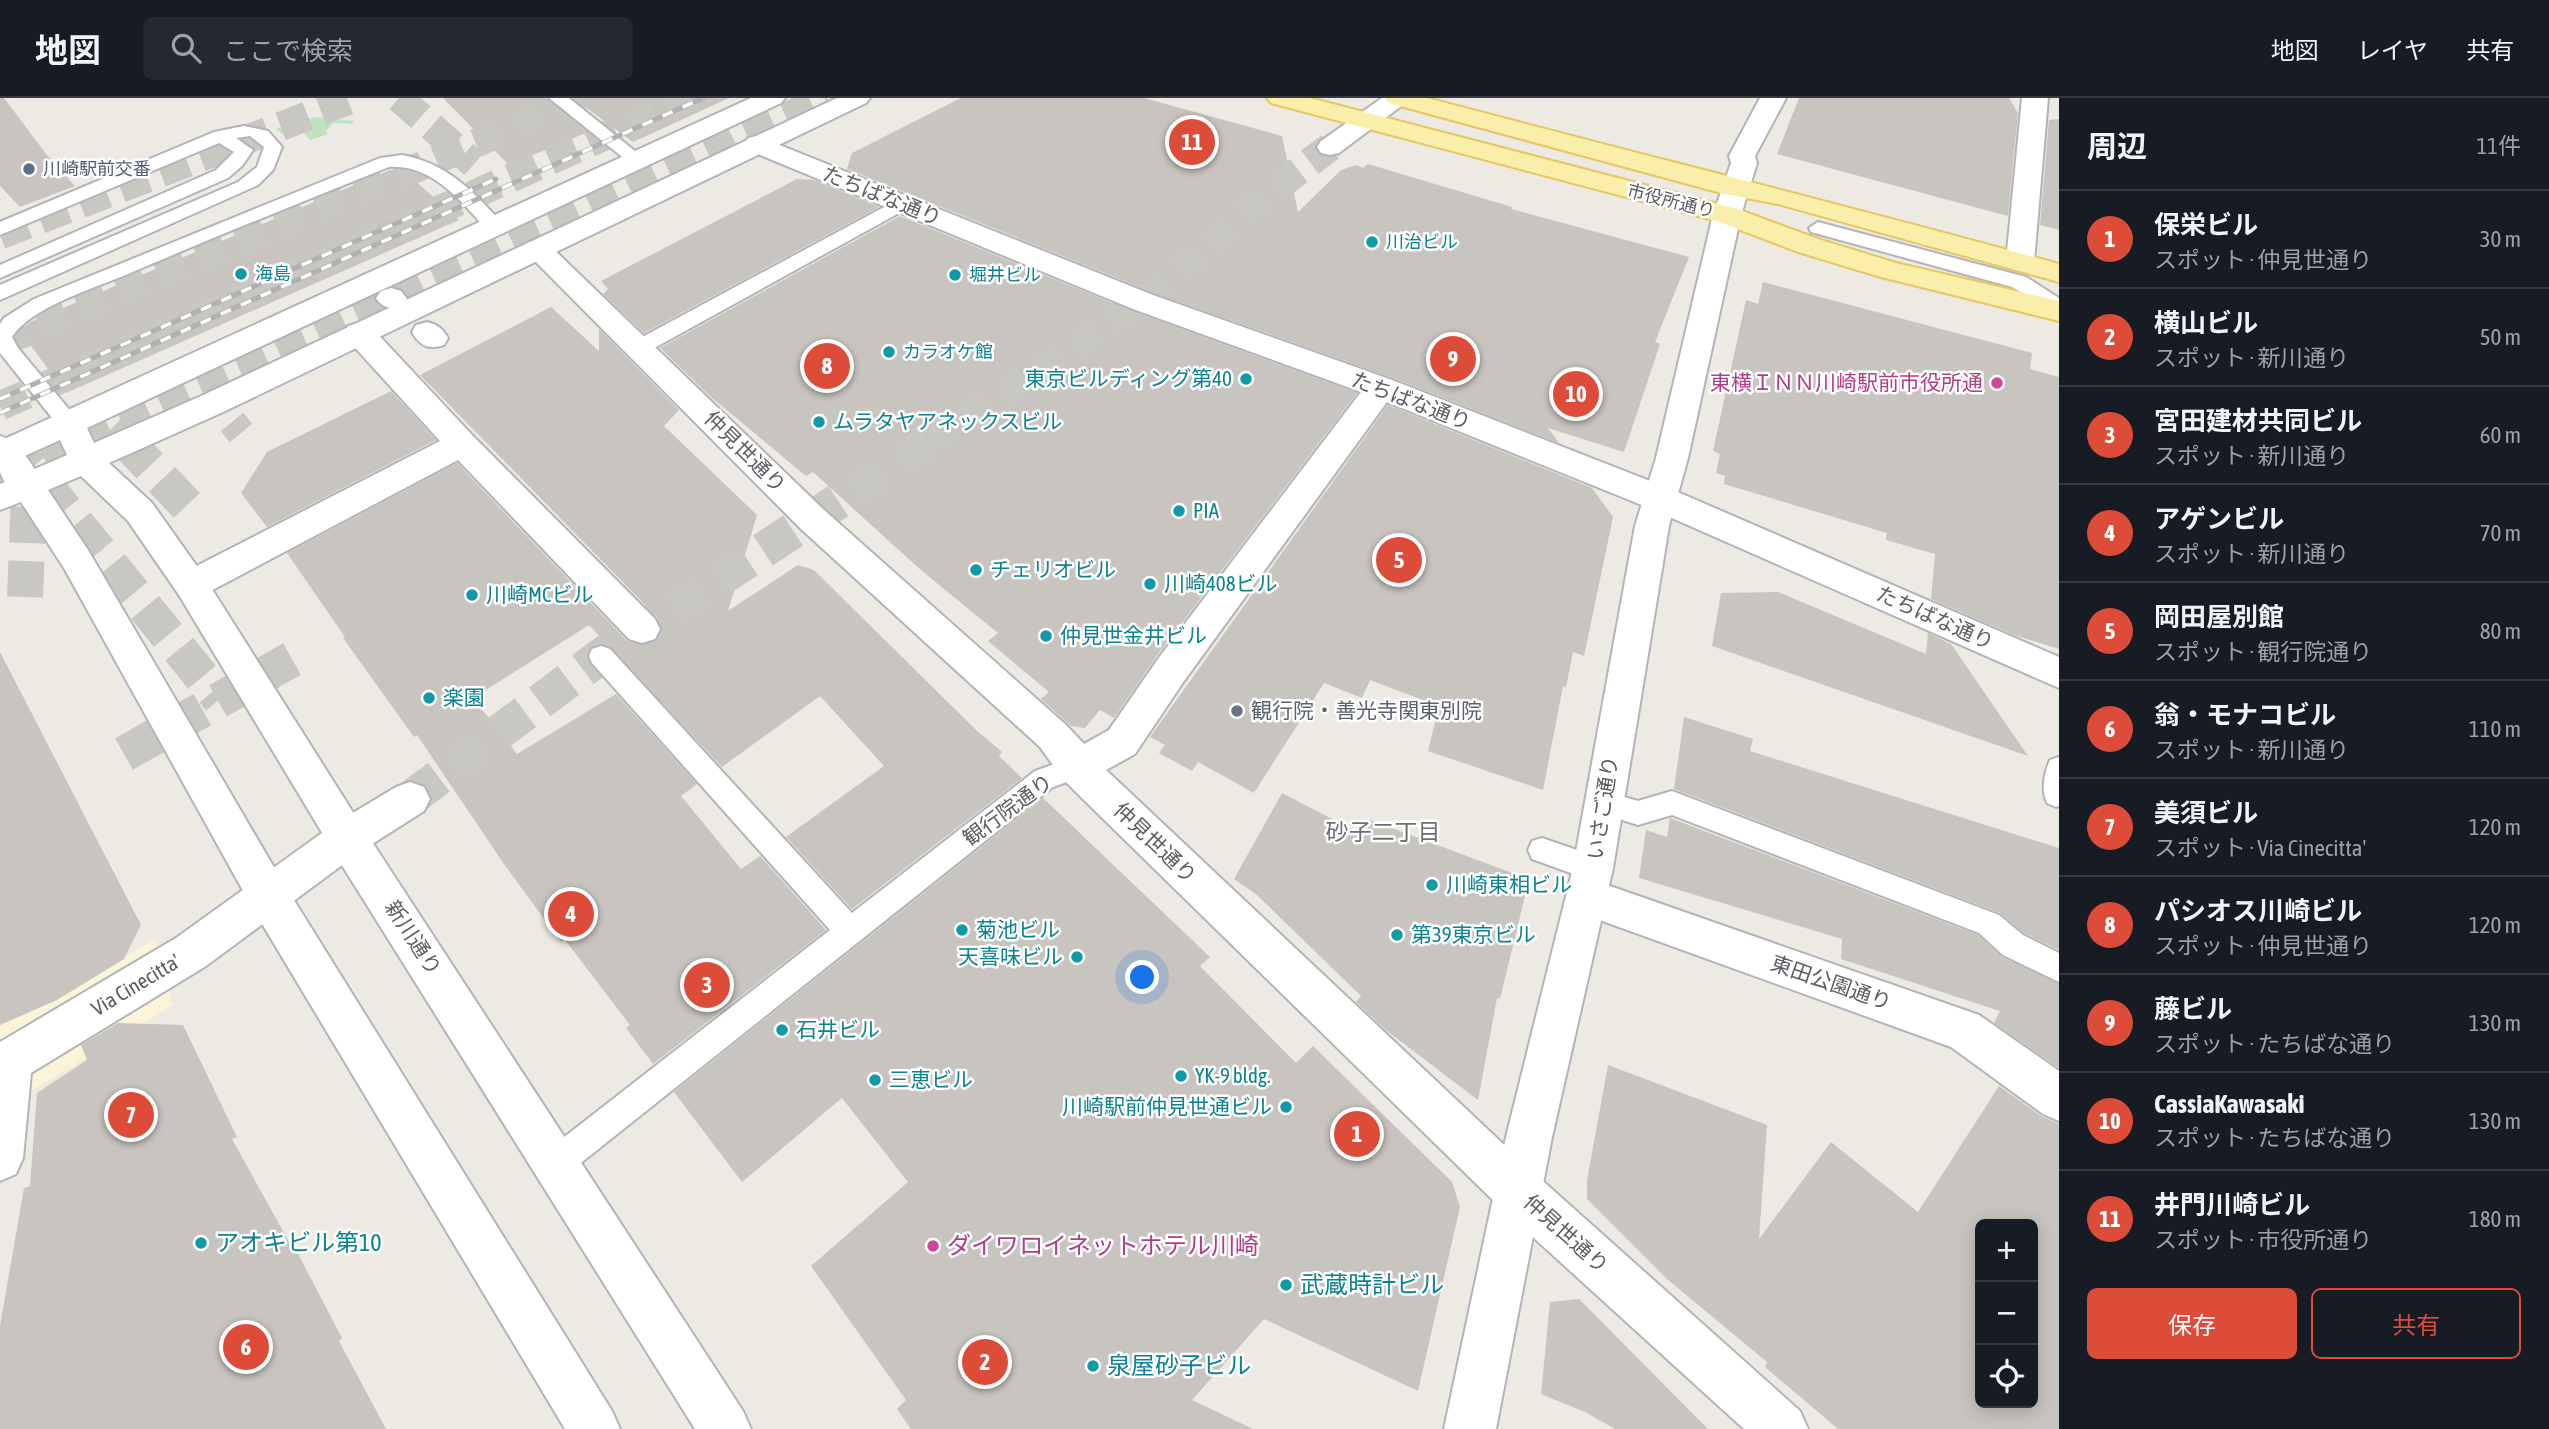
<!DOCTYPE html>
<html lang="ja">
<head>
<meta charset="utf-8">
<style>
	body { margin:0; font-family:"Asap Condensed","Noto Sans JP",sans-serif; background:#242831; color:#f1f3f6 }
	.controls { position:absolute; right:21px; bottom:21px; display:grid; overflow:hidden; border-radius:10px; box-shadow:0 4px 18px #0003 }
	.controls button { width:63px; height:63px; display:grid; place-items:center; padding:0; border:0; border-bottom:2px solid #363941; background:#171b24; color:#f1f3f6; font:35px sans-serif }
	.you { position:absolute; left:1143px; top:880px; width:24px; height:24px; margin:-18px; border:5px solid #fff; border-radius:50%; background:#1a73e8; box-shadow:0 0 0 10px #1a73e833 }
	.badge { display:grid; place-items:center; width:46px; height:46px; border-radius:50%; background:#dc4c38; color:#fff; font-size:23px; font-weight:700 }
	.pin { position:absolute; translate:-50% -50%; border:4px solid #fff; box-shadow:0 2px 7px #0006 }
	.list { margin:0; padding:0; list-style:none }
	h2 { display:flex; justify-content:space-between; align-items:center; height:91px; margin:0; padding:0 28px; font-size:30px }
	h2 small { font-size:23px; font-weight:400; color:#9ea1a6 }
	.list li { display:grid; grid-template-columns:46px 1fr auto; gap:21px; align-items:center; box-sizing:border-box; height:98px; padding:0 28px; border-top:2px solid #363941 }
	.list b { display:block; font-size:26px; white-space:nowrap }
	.list p { margin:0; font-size:23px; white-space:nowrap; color:#9ea1a6 }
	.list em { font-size:23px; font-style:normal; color:#9ea1a6 }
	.actions { display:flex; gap:14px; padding:21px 28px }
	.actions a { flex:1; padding:16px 0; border:2px solid #dc4c38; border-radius:10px; text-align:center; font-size:24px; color:#dc4c38 }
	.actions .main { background:#dc4c38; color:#fff }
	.icon { flex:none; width:38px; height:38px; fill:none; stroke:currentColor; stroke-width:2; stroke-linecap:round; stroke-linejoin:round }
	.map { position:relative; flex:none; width:2059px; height:1331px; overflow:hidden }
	header { display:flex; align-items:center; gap:42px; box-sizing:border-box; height:98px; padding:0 35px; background:#171b24; border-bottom:2px solid #363941 }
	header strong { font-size:33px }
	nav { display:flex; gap:38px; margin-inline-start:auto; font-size:24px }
	.search { width:490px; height:63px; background:#242831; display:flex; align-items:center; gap:18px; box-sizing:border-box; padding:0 24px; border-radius:10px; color:#9ea1a6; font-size:26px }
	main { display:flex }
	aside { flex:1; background:#171b24 }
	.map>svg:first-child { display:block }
</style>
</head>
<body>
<header>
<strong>地図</strong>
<div class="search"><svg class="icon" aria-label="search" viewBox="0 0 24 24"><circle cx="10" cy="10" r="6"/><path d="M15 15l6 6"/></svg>ここで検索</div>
<nav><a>地図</a><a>レイヤ</a><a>共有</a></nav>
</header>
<main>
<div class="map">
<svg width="2059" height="1331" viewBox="0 0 2059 1331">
	<rect width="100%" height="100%" fill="#eceae2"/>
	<!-- commercial -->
	<path fill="#fbf4d8" d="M155,841L173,907L0,1012V927L54,902Z"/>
	<!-- green -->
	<path fill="#c0e2c1" d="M314,19L354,23L352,26L333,25L326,33L328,36L310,42L303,34L286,39L276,31Z"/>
	<!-- building -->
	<path fill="#c8c4bf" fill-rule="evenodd" d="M0,0H4L46,56L75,88L20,109L0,88Z
		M443,0H546L588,34L509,67Z
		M573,0H729L633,44Z
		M961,0H1144L1282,38L1298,114L1341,72L1356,67L1363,70L1368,66L1512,109L1511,111L1689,159L1655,244L1660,246L1624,354L1548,330L1559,345L1393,280L1154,195L847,71L852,55Z
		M1799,0H2009L2018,15L2008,118L1777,56Z
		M2059,21V132L2040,127L2049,22Z
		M390,72H403L459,122L66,295L20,233L30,224Z
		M797,81L814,82L879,109L644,235L603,196L608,191L601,183Z
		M900,118L1132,213L1357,295L1156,559L1114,620L1100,612L1085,630L1071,628L1041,601L1049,594L988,543L998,535L922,473L813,374L806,378L711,299L660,250Z
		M1763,184L2032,255L2030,271L2059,279V551L2014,537L1931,501L1935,456L1886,442L1887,435L1724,386L1725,378L1716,375L1720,356L1713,353L1746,202L1758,206Z
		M551,209L599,253V231L679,312L664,328L757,417L728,513L798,467L814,472L976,632L1002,654L999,658L1022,680L852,811L786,739L884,668L820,598L722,669L589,527L473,600L517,656L616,596L697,686L681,698L741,771L760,758L826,832L653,966L626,930L630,927L565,842L561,844L504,766L417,637L414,639L343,540L345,539L287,455L457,365L627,543L643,548L657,542L662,530L657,519L420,277Z
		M391,293L436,342L267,429L241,395L267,354Z
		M1388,307L1592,390L1613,419L1584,558L1573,554L1566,589L1563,588L1543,692L1428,653L1439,608L1370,582L1362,600L1324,585L1254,695L1198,664L1192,673L1159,655L1165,647L1150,639Z
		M1778,494L1926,556L1928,535L1951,546L2028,658L1712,548L1721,495Z
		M0,554L141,827L124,861L57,902L0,927Z
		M1684,619L1753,641L1750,653L2059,750V852L2024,835L2000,815L1674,691Z
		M1282,695L1365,738L1370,722L1529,781L1500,901L1497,900L1478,1002L1387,933L1356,904L1361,898L1257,797L1234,781Z
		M1043,700L1210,859L1200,868L1296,965L1313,948L1452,1084L1460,1109L1418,1293L1264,1221L1192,1302L1253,1331H911L897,1311L906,1302L811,1168L908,1084L842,1000L742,1084L674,994Z
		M1670,720L1978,837L2002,859L2059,886V970L1994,925L2000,913L1841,861L1842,841L1639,780L1646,732L1667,739Z
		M118,925L183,927L237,1039L232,1041L294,1153L296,1152L342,1240L339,1243L386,1331H0V1228L24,1090L30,1088L37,995L87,962L81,947Z
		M1608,967L1767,1027L1759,1141L1831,1044L1918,1114L1999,988L2041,1018L2059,1026V1331H1838L1765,1269L1767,1264L1667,1181L1587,1101V1082ZM1980,1126H2033V1305H1980Z
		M1579,1201L1708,1331H1615L1585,1314L1541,1296L1550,1204Z"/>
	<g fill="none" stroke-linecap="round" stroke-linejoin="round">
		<!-- street-tunnel-far1 -->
		<path stroke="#c8c7c2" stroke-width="29" stroke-dasharray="29 14" stroke-linecap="butt" d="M399,0L474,66
			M0,137L354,0
			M0,245L583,0
			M0,308L690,0
			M232,324L241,335
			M113,329L127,343
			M83,343L827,0
			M929,343L1143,204L1269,95L1330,49"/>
		<!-- street-tunnel -->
		<path stroke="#c8c7c2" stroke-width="36" stroke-dasharray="36 18" stroke-linecap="butt" d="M125,342L193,414
			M0,352L30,369L220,601
			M0,392L30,369L87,342
			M25,499L30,369
			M124,656L292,561
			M410,701L601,558L932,342"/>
		<defs>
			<path id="lane" d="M549,0H569L646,62L637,67L631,66Z
				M244,28L268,33L282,49L273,72L258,87L0,202V187L238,84L257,69L264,49L250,38L236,40L253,52L242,68L228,80L0,180V167L216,72L234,54L219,45L0,137V124L214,34Z
				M402,57C446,65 472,92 501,124L503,128L501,132H487C461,103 432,66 389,69C302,104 214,139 128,176C95,190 31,209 12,239L18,250L77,321L80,326L77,331L69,334L61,331L0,255V226L4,220L34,201L380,60Z
				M901,100L910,106L908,110L647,254H633L630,249L633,244Z
				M1818,124L2026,179L2059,200V216L2012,189L1811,134L1809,130Z
				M601,548L610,551L852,815L1035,673L1077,658L1086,661L1090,669L1086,677L1053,689L567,1076L556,1081L545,1076L540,1065L545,1054L830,832L592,565L589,558L592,551Z
				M2059,659V708L2056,709L2047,705C2041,692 2044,675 2050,662Z
				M1603,693L1638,703L1672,693L1999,817L2023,837L2059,855V884L2003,857L1979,835L1672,717L1638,727L1594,713L1590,705L1594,697Z
				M1542,740L1603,761L1607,770L1603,779L1593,783L1532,761L1528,752L1532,743Z"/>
			<path id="street" d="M1382,0H1412L1339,55L1330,57L1321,55L1317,49L1321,43Z
				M2022,0H2048L2034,164L2030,170L2020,173L2010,170L2006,164Z
				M757,38L1153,197L1392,282L1673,392L2059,559V590L1649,410L1387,304L1184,583L1135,656L1106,672L1535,1076L1800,1313L1808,1331H1744L1501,1110L1084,702L1063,681L1040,649L800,430L523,151L527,145L537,142L547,145L824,412L1066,627L1084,646L1109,632L1158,561L1361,294L1133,211L748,52L744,46L748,40Z
				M391,190L401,193L407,201L402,208C391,211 383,211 376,200L381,193Z
				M427,224C438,227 442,230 448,240L444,247C428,252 420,248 412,234L416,227Z
				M359,225L370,228L473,338L655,521L660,531L655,541L642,545L629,541L458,362L203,497L191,501L179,497L174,487L179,477L440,343L348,242L344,235L348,228Z
				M0,338C20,344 35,370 44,388L40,397C22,402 6,392 0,374C0,364 0,349 0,338Z
				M410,684L424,689L430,701L424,713L361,753L206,868L31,975L23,1060L16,1076L0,1083V944L176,840L333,727L396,689Z
				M1587,780L1979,917L2059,973V1023L2043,1016L1951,949L1572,812L1566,799L1572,786Z"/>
			<path id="secondary" d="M751,0H785L781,5L87,330L94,345L199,299L837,0H870L866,5L221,315L109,365L152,405L203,477L361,727L743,1313L751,1331H695L333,753L179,497L128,423L81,378L48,392L88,452L282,783L612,1313L620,1331H565L252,809L64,470L21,404L0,412V386L67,357L60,342L0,369V343Z
				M1760,0H1786L1755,58L1757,65L1741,117L1688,360L1669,428L1613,770L1552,1039L1496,1331H1444L1506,1039L1573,770L1635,428L1656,360L1713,117L1731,65L1729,58Z"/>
			<path id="primary" d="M1267,0H1310L1737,111L1818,141L1896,165L2059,203V223L1881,179L1798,154L1717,123L1271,5Z
				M1385,0H1427C1638,56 1849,108 2059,166V184L1778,106L1725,96L1389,5Z"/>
		</defs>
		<!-- lane casing -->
		<use href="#lane" stroke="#b3b4b9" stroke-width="4"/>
		<!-- street casing -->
		<use href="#street" stroke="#b3b4b9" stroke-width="4"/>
		<!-- secondary casing -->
		<use href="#secondary" stroke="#b1b4b9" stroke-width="4"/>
		<!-- primary casing -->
		<use href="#primary" stroke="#e7c760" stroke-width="4"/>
		<!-- lane -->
		<use href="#lane" fill="#fff" fill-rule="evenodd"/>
		<!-- street -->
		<use href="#street" fill="#fff" fill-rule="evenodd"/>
		<!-- secondary -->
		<use href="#secondary" fill="#fff" fill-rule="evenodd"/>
		<!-- primary -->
		<use href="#primary" fill="#f9efaa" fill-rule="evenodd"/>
		<defs>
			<path id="rail" d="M0,301L496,81
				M0,315L703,0"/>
		</defs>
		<!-- rail casing -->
		<use href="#rail" stroke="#b1b1b2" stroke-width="5"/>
		<!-- rail -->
		<use href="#rail" stroke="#fff" stroke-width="3.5" stroke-dasharray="11" stroke-linecap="butt"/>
	</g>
	<!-- markers -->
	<circle fill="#5c6f8a" stroke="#fff" stroke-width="2.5" cx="29" cy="71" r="7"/>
	<g fill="#0f9aa8" stroke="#fff" stroke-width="2.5">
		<circle cx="1372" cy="144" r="7"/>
		<circle cx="241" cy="176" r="7"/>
		<circle cx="955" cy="177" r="7"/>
		<circle cx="889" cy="254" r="7"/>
		<circle cx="1246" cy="281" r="7"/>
		<circle cx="819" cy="324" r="7"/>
		<circle cx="1179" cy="413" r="7"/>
		<circle cx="976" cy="472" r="7"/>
		<circle cx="1150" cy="486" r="7"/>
		<circle cx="472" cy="497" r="7"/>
		<circle cx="1046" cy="538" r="7"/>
		<circle cx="429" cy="600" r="7"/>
		<circle cx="1432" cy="787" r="7"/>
		<circle cx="962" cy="832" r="7"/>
		<circle cx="1397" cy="837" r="7"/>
		<circle cx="1077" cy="859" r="7"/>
		<circle cx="782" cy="932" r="7"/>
		<circle cx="1181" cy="978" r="7"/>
		<circle cx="875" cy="982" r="7"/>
		<circle cx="1286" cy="1009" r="7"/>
		<circle cx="201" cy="1145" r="7"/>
		<circle cx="1286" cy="1187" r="7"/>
		<circle cx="1093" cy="1268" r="7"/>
	</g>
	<g fill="#d1479c" stroke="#fff" stroke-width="2.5">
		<circle cx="1997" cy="285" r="7"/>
		<circle cx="933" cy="1148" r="7"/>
	</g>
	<circle fill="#6b7280" stroke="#fff" stroke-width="2.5" cx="1237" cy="613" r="7"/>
	<g text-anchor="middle" stroke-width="5" stroke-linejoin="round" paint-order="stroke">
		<!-- far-service labels -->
		<g font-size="18" fill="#4e5e75" stroke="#fff" text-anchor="start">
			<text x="43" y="77">川崎駅前交番</text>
		</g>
		<!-- far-street labels -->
		<g font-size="18" fill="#5a5d62" stroke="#fff">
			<text transform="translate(1671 103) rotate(14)" y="6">市役所通り</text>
		</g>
		<!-- far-culture labels -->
		<g font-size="18" fill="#0d838f" stroke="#fff" text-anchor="start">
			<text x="1386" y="150">川治ビル</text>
			<text x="255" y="182">海島</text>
			<text x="969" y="183">堀井ビル</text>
			<text x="903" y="260">カラオケ館</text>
		</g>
		<!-- street labels -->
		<g font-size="21" fill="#5a5d62" stroke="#fff">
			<text transform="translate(882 98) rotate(22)" y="7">たちばな通り</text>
			<text transform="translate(1411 303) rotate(21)" y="7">たちばな通り</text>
			<text transform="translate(745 354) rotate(45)" y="7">仲見世通り</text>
			<text transform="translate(1935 520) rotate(24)" y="7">たちばな通り</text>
			<text transform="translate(1603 710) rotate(-81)" y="7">いさご通り</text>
			<text transform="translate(1008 712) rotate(-36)" y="7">観行院通り</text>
			<text transform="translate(1155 745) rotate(44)" y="7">仲見世通り</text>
			<text transform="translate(413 840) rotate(57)" y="7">新川通り</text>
			<text transform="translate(1831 885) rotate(19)" y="7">東田公園通り</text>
			<text transform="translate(136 887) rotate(-31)" y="7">Via Cinecitta'</text>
			<text transform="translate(1566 1136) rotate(42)" y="7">仲見世通り</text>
		</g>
		<!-- culture labels -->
		<g font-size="21" fill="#0d838f" stroke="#fff" text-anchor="start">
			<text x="1232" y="288" text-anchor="end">東京ビルディング第40</text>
			<text x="833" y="331">ムラタヤアネックスビル</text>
			<text x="1193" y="420">PIA</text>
			<text x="990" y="479">チェリオビル</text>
			<text x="1164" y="493">川崎408ビル</text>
			<text x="486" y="504">川崎MCビル</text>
			<text x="1060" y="545">仲見世金井ビル</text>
			<text x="443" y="607">楽園</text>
			<text x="1446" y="794">川崎東相ビル</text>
			<text x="976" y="839">菊池ビル</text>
			<text x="1411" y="844">第39東京ビル</text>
			<text x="1063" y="866" text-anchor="end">天喜味ビル</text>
			<text x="796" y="939">石井ビル</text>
			<text x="1195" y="985">YK-9 bldg.</text>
			<text x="889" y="989">三恵ビル</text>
			<text x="1272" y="1016" text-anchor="end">川崎駅前仲見世通ビル</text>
		</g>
		<!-- hotel labels -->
		<g font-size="21" fill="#b23c85" stroke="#fff" text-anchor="end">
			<text x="1983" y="292">東横ＩＮＮ川崎駅前市役所通</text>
		</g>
		<!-- worship labels -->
		<g font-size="21" fill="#5b616d" stroke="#fff" text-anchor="start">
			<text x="1251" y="620">観行院・善光寺関東別院</text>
		</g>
		<!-- neighbourhood labels -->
		<g font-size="23" fill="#6b6f74" stroke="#fff">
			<text x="1383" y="742">砂子二丁目</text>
		</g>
		<!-- near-culture labels -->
		<g font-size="24" fill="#0d838f" stroke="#fff" text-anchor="start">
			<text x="215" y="1153">アオキビル第10</text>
			<text x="1300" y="1195">武蔵時計ビル</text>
			<text x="1107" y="1276">泉屋砂子ビル</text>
		</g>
		<!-- near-hotel labels -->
		<g font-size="24" fill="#b23c85" stroke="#fff" text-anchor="start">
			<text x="947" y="1156">ダイワロイネットホテル川崎</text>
		</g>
	</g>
</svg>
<div class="controls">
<button>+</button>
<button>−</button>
<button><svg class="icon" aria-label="locate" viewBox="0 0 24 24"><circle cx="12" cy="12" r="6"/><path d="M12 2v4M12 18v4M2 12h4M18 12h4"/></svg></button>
</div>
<div class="you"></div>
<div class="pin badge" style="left:1357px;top:1036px">1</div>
<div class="pin badge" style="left:985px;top:1264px">2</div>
<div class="pin badge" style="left:707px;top:887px">3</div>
<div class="pin badge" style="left:571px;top:816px">4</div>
<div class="pin badge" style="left:1399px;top:462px">5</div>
<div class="pin badge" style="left:246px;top:1249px">6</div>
<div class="pin badge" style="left:131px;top:1017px">7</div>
<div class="pin badge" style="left:827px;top:268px">8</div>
<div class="pin badge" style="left:1453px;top:261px">9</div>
<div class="pin badge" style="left:1576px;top:296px">10</div>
<div class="pin badge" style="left:1192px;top:44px">11</div>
</div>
<aside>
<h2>周辺<small>11件</small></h2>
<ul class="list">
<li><span class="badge">1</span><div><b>保栄ビル</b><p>スポット · 仲見世通り</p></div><em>30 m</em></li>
<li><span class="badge">2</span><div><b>横山ビル</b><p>スポット · 新川通り</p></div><em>50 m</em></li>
<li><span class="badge">3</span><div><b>宮田建材共同ビル</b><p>スポット · 新川通り</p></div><em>60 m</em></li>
<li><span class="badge">4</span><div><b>アゲンビル</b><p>スポット · 新川通り</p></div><em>70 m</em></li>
<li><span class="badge">5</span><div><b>岡田屋別館</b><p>スポット · 観行院通り</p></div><em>80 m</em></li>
<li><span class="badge">6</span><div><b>翁・モナコビル</b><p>スポット · 新川通り</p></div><em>110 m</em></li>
<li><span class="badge">7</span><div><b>美須ビル</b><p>スポット · Via Cinecitta'</p></div><em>120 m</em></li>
<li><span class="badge">8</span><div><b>パシオス川崎ビル</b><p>スポット · 仲見世通り</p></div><em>120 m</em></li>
<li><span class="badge">9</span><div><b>藤ビル</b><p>スポット · たちばな通り</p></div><em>130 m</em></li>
<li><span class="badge">10</span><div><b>CassiaKawasaki</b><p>スポット · たちばな通り</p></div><em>130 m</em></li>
<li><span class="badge">11</span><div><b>井門川崎ビル</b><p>スポット · 市役所通り</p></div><em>180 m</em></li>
</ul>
<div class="actions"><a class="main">保存</a><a>共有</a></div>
</aside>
</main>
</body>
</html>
